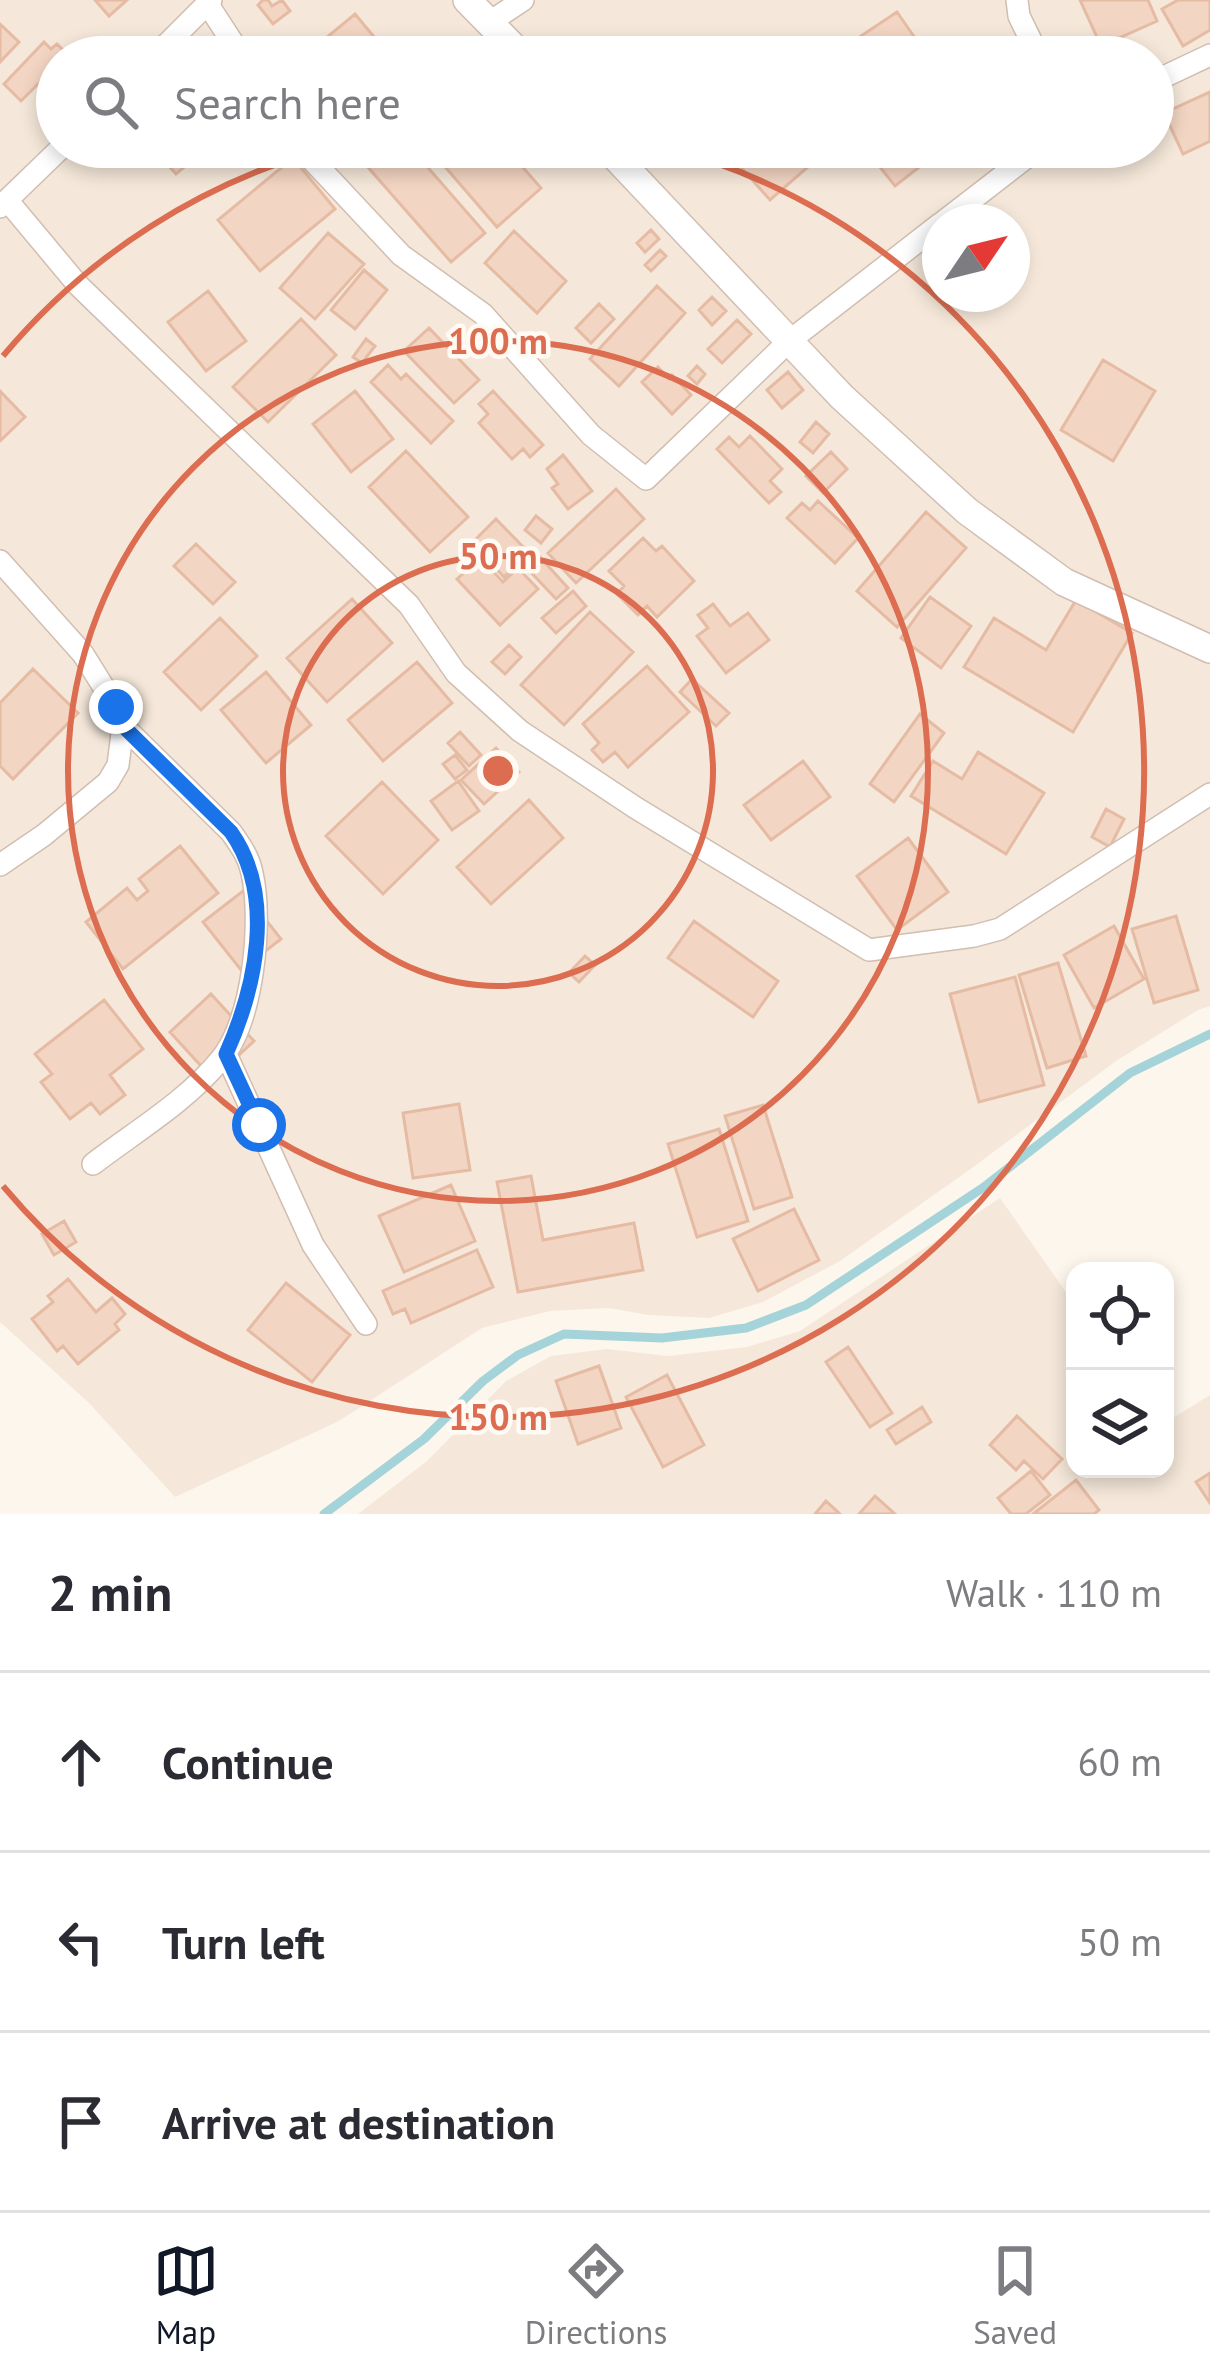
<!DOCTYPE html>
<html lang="en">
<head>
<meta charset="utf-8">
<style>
	body { margin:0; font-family:"PT Sans",sans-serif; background:#f7f7f7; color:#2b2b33 }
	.controls { position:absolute; right:36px; bottom:36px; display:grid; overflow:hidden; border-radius:24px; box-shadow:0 6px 18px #0003 }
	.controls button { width:108px; height:108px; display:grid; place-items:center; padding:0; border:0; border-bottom:3px solid #e1e1e2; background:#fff; color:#2b2b33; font:60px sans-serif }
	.compass { position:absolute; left:922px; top:204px; width:108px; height:108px; border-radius:50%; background:#fff; box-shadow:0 6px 18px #0003; rotate:55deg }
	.stop { position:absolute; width:36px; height:36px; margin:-27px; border:9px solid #1a73e8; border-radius:50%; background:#fff }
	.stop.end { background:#1a73e8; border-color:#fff; box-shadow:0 3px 12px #0008 }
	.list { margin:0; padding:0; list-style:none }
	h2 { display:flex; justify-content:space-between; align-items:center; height:156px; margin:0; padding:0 48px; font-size:51px }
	h2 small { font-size:39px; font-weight:400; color:#7c7c81 }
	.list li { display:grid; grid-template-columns:78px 1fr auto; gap:36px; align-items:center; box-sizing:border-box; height:180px; padding:0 48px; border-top:3px solid #e1e1e2 }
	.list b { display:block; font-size:45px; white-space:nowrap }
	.list em { font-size:39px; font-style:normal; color:#7c7c81 }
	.icon { flex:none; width:66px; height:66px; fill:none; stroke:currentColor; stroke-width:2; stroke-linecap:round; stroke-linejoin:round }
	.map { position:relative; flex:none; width:1210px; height:1514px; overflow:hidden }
	.search { position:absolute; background:#fff; box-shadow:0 6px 18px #0003; left:36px; right:36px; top:36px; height:132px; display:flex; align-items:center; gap:30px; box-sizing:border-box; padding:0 42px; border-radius:66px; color:#7c7c81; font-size:45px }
	.sheet { height:696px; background:#fff }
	nav { display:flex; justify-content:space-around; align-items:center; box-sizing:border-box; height:168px; border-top:3px solid #e1e1e2; background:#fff; font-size:33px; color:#7c7c81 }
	nav a { display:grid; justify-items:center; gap:6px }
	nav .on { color:#111827 }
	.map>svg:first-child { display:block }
</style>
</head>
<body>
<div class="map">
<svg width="1210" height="1514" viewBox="0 0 1210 1514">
	<rect width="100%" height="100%" fill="#fdf6ec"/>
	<!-- residential -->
	<path fill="#f5e8da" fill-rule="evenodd" d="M0,0H1210V1006L1198,1010L1116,1061L972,1168L840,1261L763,1302L709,1318L648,1315L609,1308L550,1311L482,1328L339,1421L175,1497L89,1403L0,1322ZM57,57H1153V147H57ZM940,222H1012V294H940Z
		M1000,1198L1075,1305V1469H1165V1423L1210,1395V1514H358L427,1461L506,1381L551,1356L607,1349L668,1356L747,1347L800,1331Z"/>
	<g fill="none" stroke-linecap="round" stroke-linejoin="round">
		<!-- stream -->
		<path stroke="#a5d3da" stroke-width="9" d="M324,1514L424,1439L483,1381L518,1355L564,1334L662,1338L746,1328L806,1305L984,1187L1130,1073L1210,1034"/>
	</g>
	<!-- building -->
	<path fill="#f3d5c3" stroke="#e6bba3" stroke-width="3" d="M95,0H127L109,16Z
		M263,0H268L272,6L282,0L290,11L273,24L258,5Z
		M1080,0H1148L1157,21L1101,46Z
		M1178,0H1210V30L1183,46L1162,9Z
		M897,12L915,38L887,57H848L843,48Z
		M355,14L390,56L303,57Z
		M0,24L19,42L0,62Z
		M44,42L51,49L57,44L67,54L57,57V65L21,101L4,84Z
		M1210,92V141L1183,154L1164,113Z
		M152,147H208L176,174Z
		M354,147H410L485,233L451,262L352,149Z
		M428,147H505L541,188L497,227Z
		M729,147H807L817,159L770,200L726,150Z
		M864,147H945L895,186Z
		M293,158L335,209L260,271L218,220Z
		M651,230L659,239L645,252L637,243Z
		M514,231L566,281L537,313L485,263Z
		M328,233L364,264L315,319L280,288Z
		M660,250L666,256L651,271L645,265Z
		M364,270L387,290L355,329L331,310Z
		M657,286L685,313L619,386L590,359Z
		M208,291L246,341L206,371L168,322Z
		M712,297L726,311L712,325L699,310Z
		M599,304L614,319L591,343L576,328Z
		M301,319L336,355L268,422L233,387Z
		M737,320L751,334L722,363L708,349Z
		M429,328L479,380L454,403L404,351Z
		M366,339L375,346L362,363L353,357Z
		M1103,360L1155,391L1113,461L1061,430Z
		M388,365L401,379L406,374L453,421L431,443L371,382Z
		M697,366L705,374L697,384L688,376Z
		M658,367L669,379L672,375L691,395L672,414L642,382Z
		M788,372L803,390L782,408L767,390Z
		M0,391L25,417L0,441Z
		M355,391L393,439L351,472L313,424Z
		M493,391L543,445L530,457L523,449L512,459L479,423L488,414L479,404Z
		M816,422L829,434L813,453L800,442Z
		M750,436L782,469L770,481L781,492L769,503L717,449L729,437L739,447Z
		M406,451L468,517L430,552L369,487Z
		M831,452L847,469L823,493L806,476Z
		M563,455L592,491L568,509L552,488L558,484L547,469Z
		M616,489L644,519L576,583L548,553Z
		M818,501L858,538L835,563L787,518L802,503L810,510Z
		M926,512L966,548L897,627L857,591Z
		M536,516L552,529L541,543L525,530Z
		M496,519L529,553L504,577L472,543Z
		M643,538L656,551L662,546L694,581L657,617L647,606L638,615L617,594L624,586L609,571Z
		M196,544L235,582L213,604L174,566Z
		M538,555L568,588L556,599L525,566Z
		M477,561L483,566L486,564L503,582L518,568L538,589L500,625L457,579Z
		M573,591L586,606L556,633L542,618Z
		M930,597L971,626L941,668L901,638Z
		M352,599L392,643L327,702L287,658Z
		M1076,600L1132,633L1073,732L964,667L994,618L1046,650Z
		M713,604L730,626L748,613L769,640L726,673L697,636L708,628L698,615Z
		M590,612L633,652L564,725L521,685Z
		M220,618L257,656L201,710L164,672Z
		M509,645L521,657L505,674L492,662Z
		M417,662L452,703L383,761L348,720Z
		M647,666L689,712L628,767L615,752L603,762L592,750L599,743L583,724Z
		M33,669L78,713L13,779L0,766V703Z
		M266,672L311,725L266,763L221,710Z
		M692,679L729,713L716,726L680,692Z
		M920,714L944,733L894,802L870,784Z
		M460,732L481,755L469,766L448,743Z
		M496,748L519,772L484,804L461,780Z
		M978,752L1044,793L1006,854L911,796L933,761L962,779Z
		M455,755L467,770L455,779L443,764Z
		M803,761L830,797L771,840L744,805Z
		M458,781L479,811L452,830L431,801Z
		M382,782L438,840L383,894L326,836Z
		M529,800L563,838L491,904L457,867Z
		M1106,809L1124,819L1110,847L1092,837Z
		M908,838L948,892L897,930L857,876Z
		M180,846L218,893L123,969L86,922L127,888L137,900L148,891L139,879Z
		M243,891L281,939L241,970L203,922Z
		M1176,916L1198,990L1154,1003L1132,929Z
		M694,921L778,981L753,1017L668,958Z
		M1114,926L1144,979L1094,1008L1064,955Z
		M585,956L595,965L579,982L569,973Z
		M1058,963L1086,1056L1047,1068L1019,975Z
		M1015,977L1044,1085L979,1102L950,994Z
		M211,994L254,1041L213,1079L170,1032Z
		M104,1000L143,1049L110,1075L125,1095L100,1114L91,1103L70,1119L41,1082L52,1074L35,1054Z
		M459,1104L470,1170L413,1178L403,1113Z
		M763,1105L792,1197L754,1209L725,1116Z
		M719,1129L748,1221L697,1237L668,1144Z
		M531,1176L543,1240L634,1223L643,1270L518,1292L497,1182Z
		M451,1185L475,1241L404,1272L379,1216Z
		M794,1209L819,1260L758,1291L733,1239Z
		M64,1221L76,1242L54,1255L42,1234Z
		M477,1250L493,1287L411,1323L405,1309L393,1314L383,1291Z
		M68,1279L96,1312L112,1298L125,1314L115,1324L119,1330L78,1364L63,1346L57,1351L32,1319L53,1302L48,1296Z
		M286,1283L350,1335L312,1382L248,1330Z
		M848,1347L892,1413L870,1427L826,1362Z
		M599,1366L621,1428L578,1444L556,1381Z
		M667,1375L704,1445L663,1467L626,1397Z
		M922,1407L931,1422L896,1444L887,1430Z
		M1017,1416L1062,1459L1043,1479L1024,1461L1016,1470L990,1445Z
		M1031,1471L1050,1495L1026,1514H1011L998,1498Z
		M1210,1473V1503L1196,1482Z
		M1076,1480L1099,1510L1094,1514H1033Z
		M875,1496L895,1514H859Z
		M826,1501L840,1514H815Z"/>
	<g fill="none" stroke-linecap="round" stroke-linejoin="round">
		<defs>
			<path id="minor" d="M1017,0L1019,16L1039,57
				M207,3L242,57
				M490,22L523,0
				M154,57L211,0
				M1153,82L1210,55
				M300,147L401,255L483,314L591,435L646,479L788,342L940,224
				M7,200L78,285L409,605L456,673L520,731L636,808L869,950L974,936L1000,929L1210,794
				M0,207L62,147
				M943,222L1040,147
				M0,561L83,654L116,707L123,726L118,765L108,782L44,835L0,865
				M226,1054L313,1245L366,1324
				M93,1164C136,1131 187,1101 221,1059C253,1021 263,921 252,873C249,857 240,845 231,832L123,726"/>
			<path id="tertiary" d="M467,0L523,57
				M606,147L842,397L967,511L1064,582L1210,649"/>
		</defs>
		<!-- minor casing -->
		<use href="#minor" stroke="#d1beb0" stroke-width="24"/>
		<!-- tertiary casing -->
		<use href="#tertiary" stroke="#d1beb0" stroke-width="30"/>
		<!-- minor -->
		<use href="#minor" stroke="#fff" stroke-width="21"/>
		<!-- tertiary -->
		<use href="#tertiary" stroke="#fff" stroke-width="27"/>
	</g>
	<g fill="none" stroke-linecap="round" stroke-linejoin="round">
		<!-- route -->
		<path stroke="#1a73e8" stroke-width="15" d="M116,707L123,726L231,832C276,896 256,987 226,1054L259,1125"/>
	</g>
	<!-- distance rings -->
	<g fill="none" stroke="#dc6d51" stroke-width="6">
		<circle cx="498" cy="771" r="215"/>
		<circle cx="498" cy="771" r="430"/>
		<path d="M3 356A646 646 0 0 1 331 147M665 147A646 646 0 1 1 3 1186"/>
	</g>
	<circle cx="498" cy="771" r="18" fill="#dc6d51" stroke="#fffaf3" stroke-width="6"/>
	<g font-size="36" text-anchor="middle" font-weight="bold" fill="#dc6d51" stroke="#fffaf3" stroke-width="9" stroke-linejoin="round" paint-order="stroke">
		<text x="498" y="354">100 m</text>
		<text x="498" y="569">50 m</text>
		<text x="498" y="1430">150 m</text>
	</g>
</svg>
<div class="controls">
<button><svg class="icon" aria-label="locate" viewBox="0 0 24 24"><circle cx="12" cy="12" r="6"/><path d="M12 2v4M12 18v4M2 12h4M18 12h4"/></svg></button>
<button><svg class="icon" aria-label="layers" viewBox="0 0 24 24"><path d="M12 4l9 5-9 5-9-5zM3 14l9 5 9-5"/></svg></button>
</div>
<svg class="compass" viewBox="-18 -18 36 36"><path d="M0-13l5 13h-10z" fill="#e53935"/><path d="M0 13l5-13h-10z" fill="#7c7c81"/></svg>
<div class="stop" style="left:259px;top:1125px"></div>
<div class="stop end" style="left:116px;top:707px"></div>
<div class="search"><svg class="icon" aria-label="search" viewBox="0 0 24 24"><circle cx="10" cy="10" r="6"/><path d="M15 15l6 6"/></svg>Search here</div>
</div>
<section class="sheet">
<h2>2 min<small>Walk · 110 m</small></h2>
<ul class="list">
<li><svg class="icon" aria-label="ahead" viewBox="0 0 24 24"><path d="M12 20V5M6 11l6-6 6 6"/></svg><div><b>Continue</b></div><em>60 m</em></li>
<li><svg class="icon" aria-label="left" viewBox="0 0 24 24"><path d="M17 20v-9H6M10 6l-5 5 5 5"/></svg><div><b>Turn left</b></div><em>50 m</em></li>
<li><svg class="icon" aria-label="arrive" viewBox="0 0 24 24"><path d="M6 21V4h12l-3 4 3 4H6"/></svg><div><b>Arrive at destination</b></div></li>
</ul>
</section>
<nav>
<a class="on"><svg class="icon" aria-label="map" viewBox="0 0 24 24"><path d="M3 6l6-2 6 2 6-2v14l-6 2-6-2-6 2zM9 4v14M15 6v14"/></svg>Map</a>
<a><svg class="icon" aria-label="directions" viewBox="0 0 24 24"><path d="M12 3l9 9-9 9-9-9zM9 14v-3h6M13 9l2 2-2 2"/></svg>Directions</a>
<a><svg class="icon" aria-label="saved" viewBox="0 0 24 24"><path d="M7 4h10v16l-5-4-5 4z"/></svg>Saved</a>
</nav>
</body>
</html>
